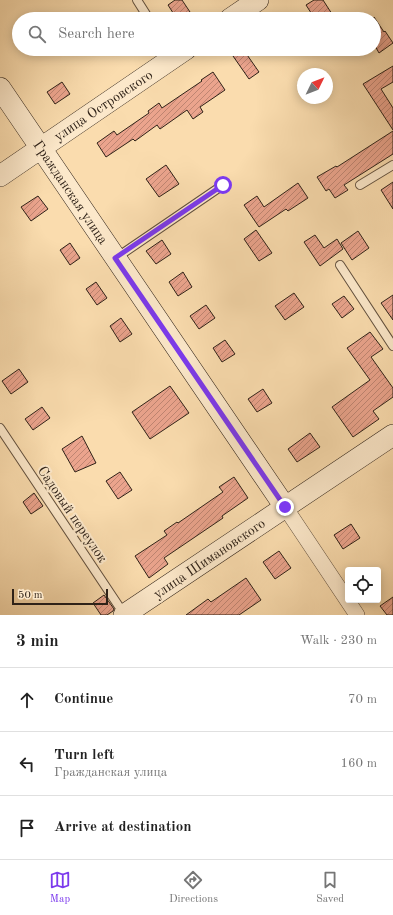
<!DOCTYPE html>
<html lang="en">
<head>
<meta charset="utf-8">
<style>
	body { margin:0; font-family:"Old Standard TT",serif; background:#f2f2f2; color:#222 }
	.controls { position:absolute; right:12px; bottom:12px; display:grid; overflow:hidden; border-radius:4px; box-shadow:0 2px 10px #0003 }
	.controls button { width:36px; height:36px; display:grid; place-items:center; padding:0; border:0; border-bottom:1px solid #e0e0e0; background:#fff; color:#222; font:20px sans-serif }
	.compass { position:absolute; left:297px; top:68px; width:36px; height:36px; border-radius:50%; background:#fff; box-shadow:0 2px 10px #0003; rotate:47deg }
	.scale { position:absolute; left:12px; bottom:10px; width:96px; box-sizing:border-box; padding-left:4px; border:2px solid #2f2218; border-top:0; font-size:11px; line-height:14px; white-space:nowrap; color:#2f2218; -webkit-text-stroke:3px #fce8ca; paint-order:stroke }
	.stop { position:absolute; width:12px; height:12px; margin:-9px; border:3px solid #7c3aed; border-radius:50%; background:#fff }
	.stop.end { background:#7c3aed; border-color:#fff; box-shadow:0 1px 4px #0008 }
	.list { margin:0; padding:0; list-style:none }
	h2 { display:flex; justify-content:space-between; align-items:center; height:52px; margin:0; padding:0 16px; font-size:17px }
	h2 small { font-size:13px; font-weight:400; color:#767676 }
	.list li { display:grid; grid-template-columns:26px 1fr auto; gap:12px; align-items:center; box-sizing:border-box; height:64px; padding:0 16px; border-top:1px solid #e0e0e0 }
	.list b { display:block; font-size:15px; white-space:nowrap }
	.list p { margin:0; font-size:13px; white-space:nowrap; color:#767676 }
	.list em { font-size:13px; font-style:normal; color:#767676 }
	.icon { flex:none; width:22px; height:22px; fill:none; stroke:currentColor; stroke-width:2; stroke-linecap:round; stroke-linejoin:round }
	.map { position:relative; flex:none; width:393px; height:615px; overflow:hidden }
	.search { position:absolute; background:#fff; box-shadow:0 2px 10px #0003; left:12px; right:12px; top:12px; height:44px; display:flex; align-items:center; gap:10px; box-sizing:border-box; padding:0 14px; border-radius:22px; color:#767676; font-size:15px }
	.sheet { height:244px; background:#fff }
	nav { display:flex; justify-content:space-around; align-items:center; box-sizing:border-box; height:56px; border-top:1px solid #e0e0e0; background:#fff; font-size:11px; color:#767676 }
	nav a { display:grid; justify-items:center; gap:2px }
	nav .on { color:#7c3aed }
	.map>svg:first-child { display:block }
</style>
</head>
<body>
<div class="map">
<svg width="393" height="615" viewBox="0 0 393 615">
	<defs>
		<pattern id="building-hatch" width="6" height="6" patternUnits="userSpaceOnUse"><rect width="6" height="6" fill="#eba48d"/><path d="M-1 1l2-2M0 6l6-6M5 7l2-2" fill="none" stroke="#bf8572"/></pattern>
	</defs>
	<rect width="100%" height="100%" fill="#fadcae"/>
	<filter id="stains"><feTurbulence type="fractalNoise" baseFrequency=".005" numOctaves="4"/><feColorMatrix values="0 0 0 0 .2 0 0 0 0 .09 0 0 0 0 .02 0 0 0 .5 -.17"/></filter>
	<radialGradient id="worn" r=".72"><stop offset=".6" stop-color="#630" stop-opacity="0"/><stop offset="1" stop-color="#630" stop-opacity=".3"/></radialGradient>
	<!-- building -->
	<path fill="url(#building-hatch)" stroke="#2f2218" d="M175,0H182L190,12L179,19H177L168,5Z
		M314,0H323L332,14L325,19H315L306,5Z
		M374,17L384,32L385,31L393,43L379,53L374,44Z
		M243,49L259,72L249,79L233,56Z
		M393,66V82L381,89L393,108V130L363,84Z
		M213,72L225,90L200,107L203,112L193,119L187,110L160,129L157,125L135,141L133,139L106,157L97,143L114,131L117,135L149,113L148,111L159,103L162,108L202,81L201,80Z
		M62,82L70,94L55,104L47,92Z
		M393,131V154L344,185L348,190L335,198L329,189L326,191L317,177L336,166L337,167Z
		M166,165L179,184L159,197L146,179Z
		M393,182V209L381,190Z
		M298,183L308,198L288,211L286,209L259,227L244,205L257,196L264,207Z
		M38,196L48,209L31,221L21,207Z
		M256,230L272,253L259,261L244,239Z
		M358,231L369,248L352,260L341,243Z
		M315,235L324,248L337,239L343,249L320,266L304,242Z
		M162,240L171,254L156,264L146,251Z
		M70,243L80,258L70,265L60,250Z
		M183,272L192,287L178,296L169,282Z
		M96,282L107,298L97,305L86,289Z
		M294,293L304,307L285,320L275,306Z
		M393,295V320L381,303Z
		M344,296L354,309L342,318L332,304Z
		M206,305L215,318L199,329L190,316Z
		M121,318L132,334L120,342L110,326Z
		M370,332L383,349L371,357L393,388V397L373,411L379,419L353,437L332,407L370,380L347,348Z
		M225,340L235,354L222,362L213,348Z
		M19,369L28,382L11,394L2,381Z
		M170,386L189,413L150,439L132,412Z
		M263,389L272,403L257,412L248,399Z
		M42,407L50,418L33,430L25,419Z
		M310,433L320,447L297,462L288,449Z
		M82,436L96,463L75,472L62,449Z
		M120,472L132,490L118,499L106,481Z
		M234,477L248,498L222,516L223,518L164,558L168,564L149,578L135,556L167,535L164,531L177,522L178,523L223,492L219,487Z
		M34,493L43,506L31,514L23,502Z
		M351,524L360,538L343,549L334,535Z
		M279,551L291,568L275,579L263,562Z
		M246,578L261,600L239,615H186L208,599L211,602Z
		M104,595L114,609L113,611L107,615H101L93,603Z
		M393,597V615H387L380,606Z"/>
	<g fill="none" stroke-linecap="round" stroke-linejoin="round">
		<defs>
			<path id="lane" d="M137,0L149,19
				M360,185L393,165
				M116,258L223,185
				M340,265L393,346
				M0,428L124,614"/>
			<path id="street" d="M285,507L357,615"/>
			<path id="secondary" d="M230,19L258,0
				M0,88L285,507
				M0,176L186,49
				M124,615L393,435"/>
		</defs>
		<!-- lane casing -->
		<use href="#lane" stroke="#62503e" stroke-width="10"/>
		<!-- street casing -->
		<use href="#street" stroke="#62503e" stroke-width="16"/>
		<!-- secondary casing -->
		<use href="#secondary" stroke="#2f2218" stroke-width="22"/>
		<!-- lane -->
		<use href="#lane" stroke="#fce8ca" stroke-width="8"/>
		<!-- street -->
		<use href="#street" stroke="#fce8ca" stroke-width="15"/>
		<!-- secondary -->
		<use href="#secondary" stroke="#fce8ca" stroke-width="21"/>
	</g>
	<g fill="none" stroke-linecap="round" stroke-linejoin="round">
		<!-- route -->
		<path stroke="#7c3aed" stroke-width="5" d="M223,185L115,258L285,507"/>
	</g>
	<g text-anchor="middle" stroke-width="4" stroke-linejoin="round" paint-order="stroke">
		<!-- street labels -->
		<g font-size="14" fill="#2f2218" stroke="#fce8ca">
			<text transform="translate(103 105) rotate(-34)" y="5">улица Островского</text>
			<text transform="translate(71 192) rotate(56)" y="5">Гражданская улица</text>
			<text transform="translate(73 514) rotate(56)" y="5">Садовый переулок</text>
			<text transform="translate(209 558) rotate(-34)" y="5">улица Шимановского</text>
		</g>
	</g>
	<rect width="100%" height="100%" filter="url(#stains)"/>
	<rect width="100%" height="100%" fill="url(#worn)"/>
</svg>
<div class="controls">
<button><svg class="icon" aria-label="locate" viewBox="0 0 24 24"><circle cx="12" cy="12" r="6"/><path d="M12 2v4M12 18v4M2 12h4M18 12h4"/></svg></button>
</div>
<svg class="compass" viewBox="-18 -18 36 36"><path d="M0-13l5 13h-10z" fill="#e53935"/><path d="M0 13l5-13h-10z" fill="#767676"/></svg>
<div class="scale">50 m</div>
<div class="stop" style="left:223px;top:185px"></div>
<div class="stop end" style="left:285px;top:507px"></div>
<div class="search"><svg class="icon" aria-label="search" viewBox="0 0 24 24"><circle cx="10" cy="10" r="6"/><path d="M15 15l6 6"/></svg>Search here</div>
</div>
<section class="sheet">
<h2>3 min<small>Walk · 230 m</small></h2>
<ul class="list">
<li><svg class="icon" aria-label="ahead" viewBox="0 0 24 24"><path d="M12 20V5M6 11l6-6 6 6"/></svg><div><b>Continue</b></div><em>70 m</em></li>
<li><svg class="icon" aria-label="left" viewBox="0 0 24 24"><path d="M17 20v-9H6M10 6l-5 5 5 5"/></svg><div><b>Turn left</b><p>Гражданская улица</p></div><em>160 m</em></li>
<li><svg class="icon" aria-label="arrive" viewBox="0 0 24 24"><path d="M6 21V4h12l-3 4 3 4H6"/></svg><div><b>Arrive at destination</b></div></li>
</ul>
</section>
<nav>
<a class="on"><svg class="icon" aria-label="map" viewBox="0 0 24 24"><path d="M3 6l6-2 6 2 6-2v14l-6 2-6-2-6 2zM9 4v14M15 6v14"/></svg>Map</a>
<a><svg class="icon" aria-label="directions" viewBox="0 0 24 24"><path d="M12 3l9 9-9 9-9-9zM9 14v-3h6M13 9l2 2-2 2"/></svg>Directions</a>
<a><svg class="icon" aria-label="saved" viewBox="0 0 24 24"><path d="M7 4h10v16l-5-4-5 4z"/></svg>Saved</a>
</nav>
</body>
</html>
